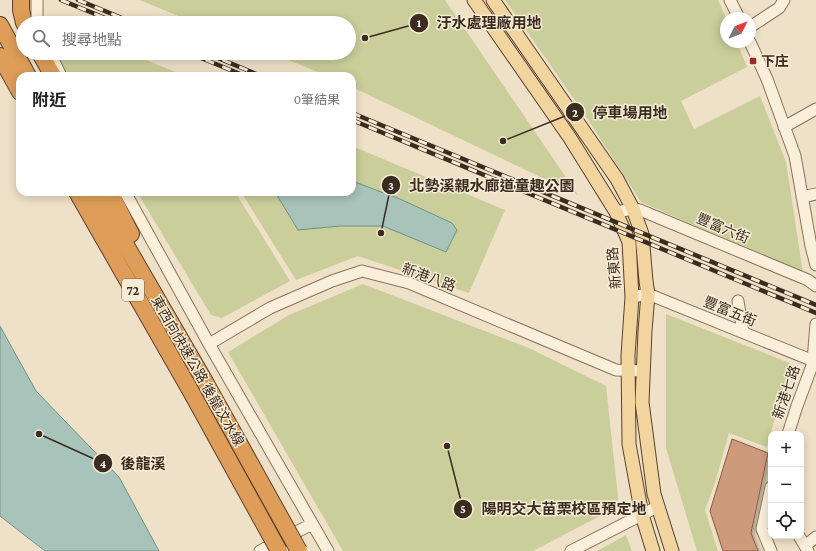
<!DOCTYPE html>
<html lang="zh-TW">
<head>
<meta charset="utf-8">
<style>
	body { margin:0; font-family:"Crimson Pro","Noto Sans TC",serif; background:#f6f6f6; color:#222 }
	.controls { position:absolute; right:12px; bottom:12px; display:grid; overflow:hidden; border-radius:8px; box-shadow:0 2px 10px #0003 }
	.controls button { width:36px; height:36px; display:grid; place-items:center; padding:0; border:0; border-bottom:1px solid #e0e0e0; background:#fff; color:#222; font:20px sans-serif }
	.compass { position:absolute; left:720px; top:12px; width:36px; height:36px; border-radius:50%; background:#fff; box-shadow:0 2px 10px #0003; rotate:48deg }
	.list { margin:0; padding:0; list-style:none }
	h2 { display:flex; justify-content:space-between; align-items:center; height:52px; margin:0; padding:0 16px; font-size:17px }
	h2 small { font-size:13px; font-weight:400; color:#767676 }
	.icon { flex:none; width:22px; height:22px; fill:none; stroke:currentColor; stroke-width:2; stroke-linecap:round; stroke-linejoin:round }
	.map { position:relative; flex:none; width:816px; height:551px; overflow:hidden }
	.search { position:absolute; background:#fff; box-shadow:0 2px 10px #0003; left:16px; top:16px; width:340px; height:44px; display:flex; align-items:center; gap:10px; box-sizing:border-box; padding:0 14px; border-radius:22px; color:#767676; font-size:15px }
	.panel { position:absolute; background:#fff; box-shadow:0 2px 10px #0003; left:16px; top:72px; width:340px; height:124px; border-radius:12px }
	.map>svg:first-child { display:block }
</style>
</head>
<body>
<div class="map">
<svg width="816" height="551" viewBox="0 0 816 551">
	<defs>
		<filter id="shadow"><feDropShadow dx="3.5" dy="3.5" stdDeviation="2" flood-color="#0004"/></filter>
	</defs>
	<rect width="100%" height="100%" fill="#efe1c7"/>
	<!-- green -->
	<path fill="#cace9a" d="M139,0H445L578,195L352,87V76H328L271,53H349V23H196Z
		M505,0H718L726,18V42H737L747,67L681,101L694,129L760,96L786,162L803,273L641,202L585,115Z
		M56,53H129L185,76H68L59,60Z
		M352,146L505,210L469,293L358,256L296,280L241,192H352Z
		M137,192H235L290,281L222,318L211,315Z
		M363,284L529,348L606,386L619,506L533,551H343L228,352L289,315Z
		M666,314L790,363L767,447L729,433L715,483L705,510L718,551H697L666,448Z
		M626,535L632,551H597Z"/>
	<!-- water -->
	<path fill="#a8c3ba" stroke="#6e9287" d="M352,181L400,199L452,223L457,230L446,252L383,226H340L298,230L275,192H352Z
		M0,326L36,391L119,477L159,551H45L0,516Z"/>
	<!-- building -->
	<path fill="#cd9a7c" stroke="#8a5b41" filter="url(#shadow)" d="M732,439L768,453L751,533L758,551H723L710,511Z"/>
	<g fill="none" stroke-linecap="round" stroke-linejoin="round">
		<defs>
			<path id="minor" d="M37,0V23
				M730,0L739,18
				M750,27L779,8L784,0
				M750,42L767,79L795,156L811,246L816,265
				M50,53L61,76
				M784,127L816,109
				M125,192L209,344L328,551
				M802,197L816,194
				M616,212L633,209L640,210L808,280L816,286
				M632,297L648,294L816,362
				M738,301L743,332
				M209,344L270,308L332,281L362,271L409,283L616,370L643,371
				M813,361L816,324
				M788,434L797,406L816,355
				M799,536L808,551
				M805,546L816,537
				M260,551L312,524
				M571,551L657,507
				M771,551L762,529L771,487"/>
			<path id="major" d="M474,0L570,138L616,212L629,242L632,297L628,355L629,444L642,515L653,551
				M493,0L617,179L633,209L642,234L646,281L648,294L645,331L642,402L654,494L672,551"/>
			<path id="highway" d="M21,0V10L24,23
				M0,25L28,76
				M40,53L53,76
				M0,56L20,92
				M77,192L189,388
				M95,192L204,380
				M110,192L131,234"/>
		</defs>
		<!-- minor casing -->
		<use href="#minor" stroke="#8b735c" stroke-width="13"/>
		<!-- major casing -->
		<use href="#major" stroke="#594130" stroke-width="15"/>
		<!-- highway casing -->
		<use href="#highway" stroke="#594130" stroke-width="18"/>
		<!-- minor -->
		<use href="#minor" stroke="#f9efda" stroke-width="11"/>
		<!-- major -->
		<use href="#major" stroke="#f2d49f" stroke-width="13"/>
		<!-- highway -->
		<use href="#highway" stroke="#de9d58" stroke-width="16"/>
		<defs>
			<path id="rail" d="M61,0L117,23
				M78,0L134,23
				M189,53L245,76
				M206,53L261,76
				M352,113L816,305
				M352,120L816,313"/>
		</defs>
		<!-- rail casing -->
		<use href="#rail" stroke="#3b2c20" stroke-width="4.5"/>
		<!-- rail -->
		<use href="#rail" stroke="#f6ecd6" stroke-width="3" stroke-dasharray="9" stroke-linecap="butt"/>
		<defs>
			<path id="highway-bridge" d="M204,380L299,551
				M189,388L279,551"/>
		</defs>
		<!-- highway-bridge casing -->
		<use href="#highway-bridge" stroke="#594130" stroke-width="18" stroke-linecap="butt"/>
		<!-- highway-bridge -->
		<use href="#highway-bridge" stroke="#de9d58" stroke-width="16"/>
	</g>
	<!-- markers -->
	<rect fill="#9b2b31" stroke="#f6ecd6" stroke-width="1.5" x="749" y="57" width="8" height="8" rx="2"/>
	<g text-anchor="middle" stroke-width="3" stroke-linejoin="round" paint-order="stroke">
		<!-- shield labels -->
		<rect fill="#f6ecd6" stroke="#736657" stroke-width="1" x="122" y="279" width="22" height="22" rx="3"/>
		<g font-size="13" font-weight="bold" fill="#3b2c20">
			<text x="133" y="295">72</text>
		</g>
		<!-- poi labels -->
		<g font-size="14" font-weight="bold" fill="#3b2c20" stroke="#f6ecd6" text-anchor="start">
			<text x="761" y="66">下庄</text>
		</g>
		<!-- street labels -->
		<g font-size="14" fill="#3b2c20" stroke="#f6ecd6">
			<text transform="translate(723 228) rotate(23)" y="5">豐富六街</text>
			<text transform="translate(614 268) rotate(-95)" y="5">新東路</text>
			<text transform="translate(429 277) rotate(20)" y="5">新港八路</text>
			<text transform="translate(730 311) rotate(22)" y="5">豐富五街</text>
			<text transform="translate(198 371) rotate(60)" y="5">東西向快速公路 後龍汶水線</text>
			<text transform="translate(786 392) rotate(-71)" y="5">新港七路</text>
		</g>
	</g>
	<!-- callouts -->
	<path fill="none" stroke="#3b2c20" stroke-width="1.5" d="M365 38L419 23M503 141L575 112M381 233L391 185M39 434L103 463M447 446L463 509"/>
	<g fill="#3b2c20" stroke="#f6ecd6" stroke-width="1.5">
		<circle cx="365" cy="38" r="4"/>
		<circle cx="503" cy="141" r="4"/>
		<circle cx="381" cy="233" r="4"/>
		<circle cx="39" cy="434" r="4"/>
		<circle cx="447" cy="446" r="4"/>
		<circle cx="419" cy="23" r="10"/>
		<circle cx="575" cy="112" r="10"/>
		<circle cx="391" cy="185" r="10"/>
		<circle cx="103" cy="463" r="10"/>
		<circle cx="463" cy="509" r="10"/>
	</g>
	<g font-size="12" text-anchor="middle" font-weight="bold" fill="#fff">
		<text x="419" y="27">1</text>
		<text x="575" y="117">2</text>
		<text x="391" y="190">3</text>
		<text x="103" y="468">4</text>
		<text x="463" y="513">5</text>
	</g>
	<g font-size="15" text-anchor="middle" font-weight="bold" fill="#3b2c20" stroke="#f6ecd6" stroke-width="3" stroke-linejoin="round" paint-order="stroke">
		<text x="489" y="28">汙水處理廠用地</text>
		<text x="630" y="118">停車場用地</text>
		<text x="492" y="191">北勢溪親水廊道童趣公園</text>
		<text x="143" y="469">後龍溪</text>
		<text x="564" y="514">陽明交大苗栗校區預定地</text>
	</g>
</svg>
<div class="controls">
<button>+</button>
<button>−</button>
<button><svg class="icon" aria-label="locate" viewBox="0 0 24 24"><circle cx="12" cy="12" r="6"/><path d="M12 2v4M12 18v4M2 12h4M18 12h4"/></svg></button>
</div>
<svg class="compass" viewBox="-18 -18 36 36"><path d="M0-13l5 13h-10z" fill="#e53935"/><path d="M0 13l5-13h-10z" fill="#767676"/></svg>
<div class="search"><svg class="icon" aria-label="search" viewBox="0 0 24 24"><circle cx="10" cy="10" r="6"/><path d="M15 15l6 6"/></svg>搜尋地點</div>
<section class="panel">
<h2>附近<small>0筆結果</small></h2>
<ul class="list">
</ul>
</section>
</div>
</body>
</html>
